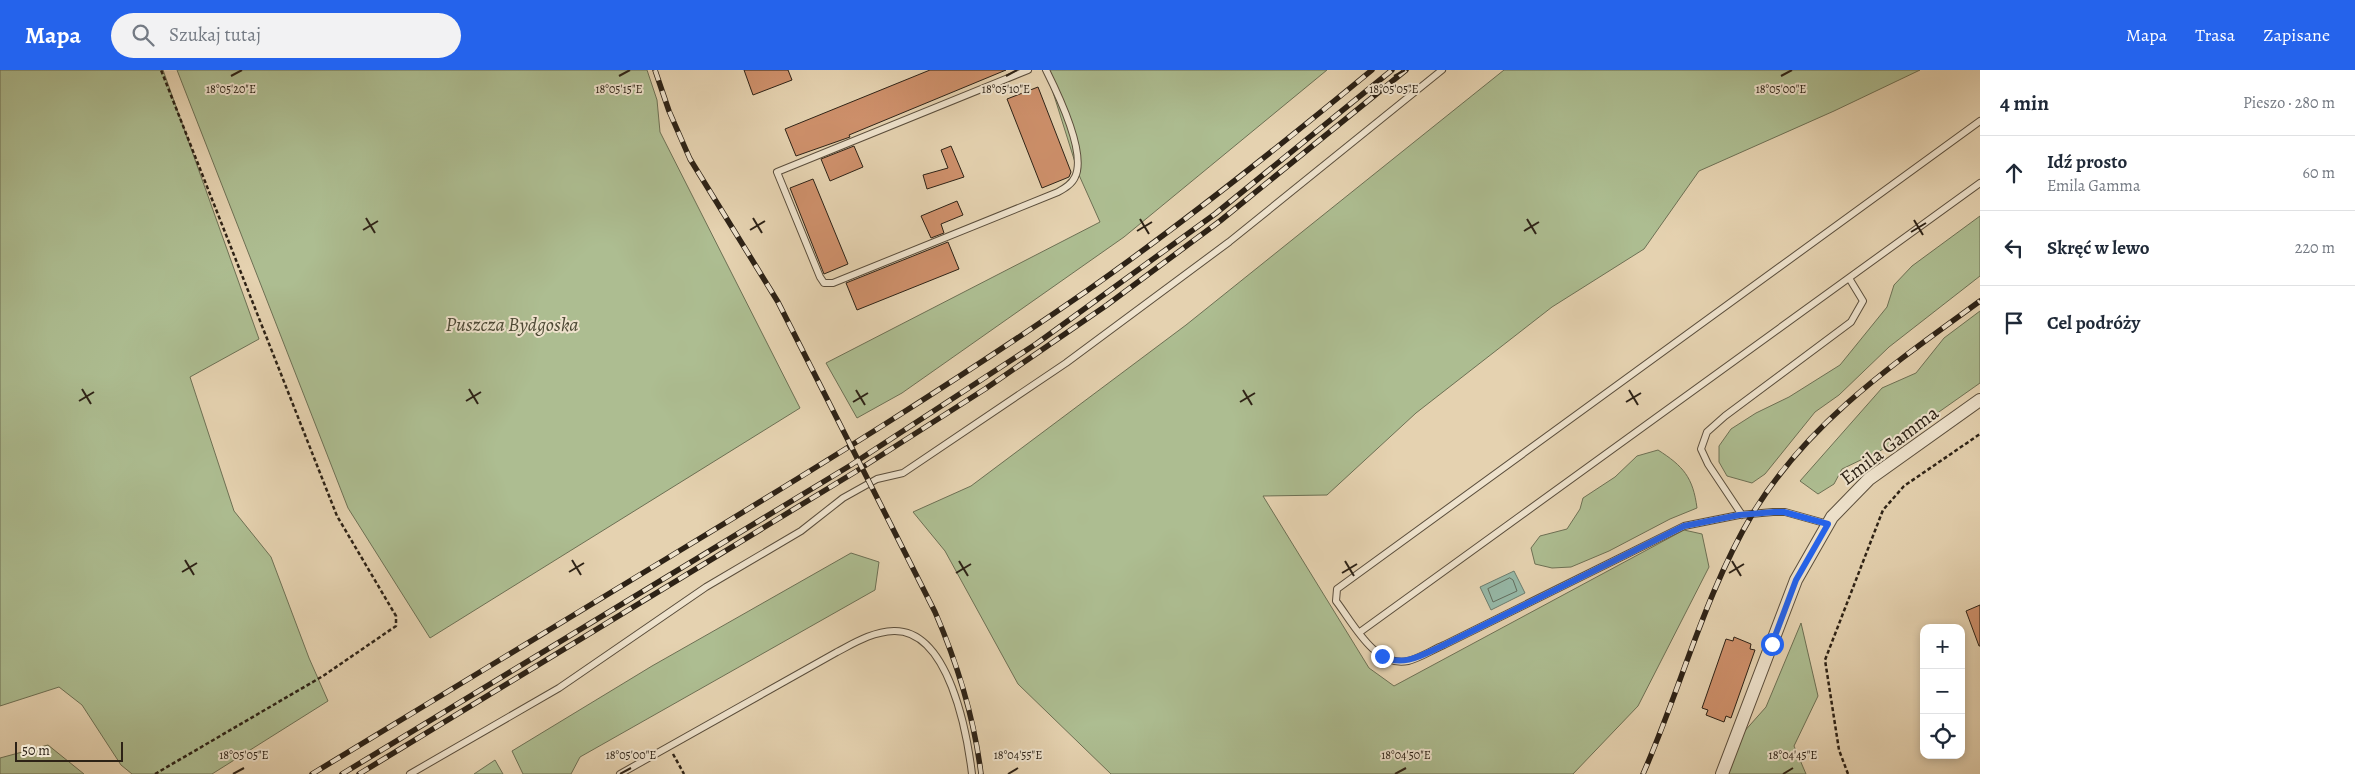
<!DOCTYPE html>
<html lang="pl">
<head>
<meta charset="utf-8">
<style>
	body { margin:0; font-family:Alegreya,serif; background:#f2f2f3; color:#1f2937 }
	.controls { position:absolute; right:15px; bottom:15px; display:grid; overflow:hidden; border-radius:10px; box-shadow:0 2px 8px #0003 }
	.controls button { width:45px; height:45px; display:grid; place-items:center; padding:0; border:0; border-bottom:1px solid #e0e1e3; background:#fff; color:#1f2937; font:25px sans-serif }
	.scale { position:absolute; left:15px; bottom:12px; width:108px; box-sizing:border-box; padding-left:5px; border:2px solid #2d2216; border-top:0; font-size:14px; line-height:18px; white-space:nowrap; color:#2d2216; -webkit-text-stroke:4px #eee2cc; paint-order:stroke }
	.stop { position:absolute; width:15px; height:15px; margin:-11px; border:4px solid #2563eb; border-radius:50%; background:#fff }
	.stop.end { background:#2563eb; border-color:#fff; box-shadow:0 1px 5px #0008 }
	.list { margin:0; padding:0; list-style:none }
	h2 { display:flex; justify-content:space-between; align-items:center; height:65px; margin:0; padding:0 20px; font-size:21px }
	h2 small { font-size:16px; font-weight:400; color:#747a83 }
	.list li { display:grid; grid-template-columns:32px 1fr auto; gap:15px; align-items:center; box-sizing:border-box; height:75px; padding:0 20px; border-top:1px solid #e0e1e3 }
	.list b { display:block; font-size:19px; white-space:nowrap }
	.list p { margin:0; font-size:16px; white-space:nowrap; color:#747a83 }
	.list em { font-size:16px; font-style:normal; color:#747a83 }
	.icon { flex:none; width:28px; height:28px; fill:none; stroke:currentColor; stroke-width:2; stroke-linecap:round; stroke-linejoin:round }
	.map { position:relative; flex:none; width:1980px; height:704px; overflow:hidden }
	header { display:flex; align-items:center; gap:30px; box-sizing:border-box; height:70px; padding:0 25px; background:#2563eb; color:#fff }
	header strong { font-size:24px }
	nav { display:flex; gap:28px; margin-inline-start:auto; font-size:18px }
	.search { width:350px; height:45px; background:#f2f2f3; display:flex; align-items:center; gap:12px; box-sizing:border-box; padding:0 18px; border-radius:28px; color:#747a83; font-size:19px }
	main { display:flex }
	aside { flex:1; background:#fff }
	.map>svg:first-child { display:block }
</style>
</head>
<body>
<header>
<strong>Mapa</strong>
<div class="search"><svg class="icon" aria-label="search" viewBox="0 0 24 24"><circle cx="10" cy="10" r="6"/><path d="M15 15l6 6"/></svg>Szukaj tutaj</div>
<nav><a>Mapa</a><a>Trasa</a><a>Zapisane</a></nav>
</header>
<main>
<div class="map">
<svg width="1980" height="704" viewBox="0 0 1980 704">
	<rect width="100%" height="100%" fill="#e5d2b0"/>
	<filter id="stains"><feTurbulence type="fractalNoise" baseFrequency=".004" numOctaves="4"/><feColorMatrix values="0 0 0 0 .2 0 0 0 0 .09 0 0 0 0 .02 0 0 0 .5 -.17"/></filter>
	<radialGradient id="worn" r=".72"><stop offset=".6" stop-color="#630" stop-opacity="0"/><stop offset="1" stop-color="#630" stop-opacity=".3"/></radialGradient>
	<!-- green -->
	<path fill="#adbd91" stroke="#6d7054" d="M0,0H163L259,269L190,307L234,441L271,487L309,588L328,631L212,704H132L121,695L82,635L59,617L0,636Z
		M177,0H647L657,30L660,62L800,338L430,568L348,438Z
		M1046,0H1327L1124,167L902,323L857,348L826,293L1100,152L1079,105Z
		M1504,0H1920L1834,41L1699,101L1644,179L1552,237L1416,343L1327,425L1263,426L1369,598L1394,616L1684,460L1702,464L1709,497L1638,636L1573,704H1111L1018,614L945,481L913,442L971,416L1186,255Z
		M1980,146V206L1889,277L1839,325L1815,342L1765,404L1752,413L1727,406L1719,392V376L1731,359L1756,343L1789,327L1840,295L1887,237L1894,215L1912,196Z
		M1980,241V313L1892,375L1842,399L1834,414L1818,424L1800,411L1882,318L1916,303L1944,268Z
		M1658,380C1683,396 1693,407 1697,438L1670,449L1609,481L1571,497L1552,498L1535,494L1531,478L1540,466L1567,459L1580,439L1583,428L1615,407L1637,386Z
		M851,483L879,492L875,520L580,687L571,704H523L512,681L652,596Z
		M1801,553L1818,626L1794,676L1806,704H1728L1742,664L1766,637Z
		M48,675L84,704H0V688Z
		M495,690L503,704H474Z"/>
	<!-- water -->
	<path fill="#96b8a7" stroke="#6c7c6d" d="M1514,501L1525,523L1491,540L1480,517Z"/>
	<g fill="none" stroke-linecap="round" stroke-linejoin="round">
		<!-- shore -->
		<path stroke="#626d5e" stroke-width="1" d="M1510,508L1513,510L1517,521L1493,532L1488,519Z"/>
	</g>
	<!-- building -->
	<path fill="#ce906b" stroke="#2d2216" d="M744,0H788L792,10L753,25Z
		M930,0H1006L849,65L850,67L796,86L785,59Z
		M1038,17L1071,102L1069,107L1042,118L1007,29Z
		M854,76L863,97L830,111L821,89Z
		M951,76L964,107L927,119L923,105L948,98L941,80Z
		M813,109L848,194L824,204L790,118Z
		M957,131L963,145L941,154L944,163L931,168L921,146Z
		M948,172L959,199L857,240L846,213Z
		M1980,535V576H1979L1966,541Z
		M1734,567L1751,574L1750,579L1755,580L1731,648L1726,646L1724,652L1706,645L1708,640L1702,638L1726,569L1733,571Z"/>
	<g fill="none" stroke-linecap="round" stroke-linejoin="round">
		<defs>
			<path id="lane" d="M1028,0L777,102L820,207L824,213H833L1058,122C1065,118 1072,114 1075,107C1087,83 1057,22 1046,0
				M1742,445L1708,394L1701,379L1707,362L1725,346L1851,252L1863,231L1849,208
				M1828,454L1785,442H1773L1739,445L1684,456L1444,575C1432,580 1420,588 1408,591C1375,598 1353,553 1336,531L1337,519L1980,51
				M1360,562L1980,113
				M410,704L559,618L706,517L801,461L843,428L877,409L903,403L1066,293L1229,172L1442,0
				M620,704L837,582C856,572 872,562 894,561C949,560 967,663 972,704"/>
			<path id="street" d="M1722,704L1796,510L1832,447L1869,409L1980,330"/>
		</defs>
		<!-- lane casing -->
		<use href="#lane" stroke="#5b4e3c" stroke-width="8"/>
		<!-- street casing -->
		<use href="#street" stroke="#5b4e3c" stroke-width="14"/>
		<!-- path -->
		<path stroke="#2d2216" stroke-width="2.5" stroke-dasharray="4 2.5" stroke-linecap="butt" d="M673,684L684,704
			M155,704L323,606L396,556V546L337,446L161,0
			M1848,704L1839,680L1825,590L1883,440L1904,416L1980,364"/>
		<!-- lane -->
		<use href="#lane" stroke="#eee2cc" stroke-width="6"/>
		<!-- street -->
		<use href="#street" stroke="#eee2cc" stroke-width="12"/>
		<defs>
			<path id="rail" d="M655,0L669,41L690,89L778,232L935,542C958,595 974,647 981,704
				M312,704C436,629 560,553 684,478C821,395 957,311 1088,220C1186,151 1280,76 1372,0
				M342,704L851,395L1036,274L1215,144L1392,0
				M359,704L855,402L985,319L1107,235L1220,151L1406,0
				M1643,704C1681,618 1704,525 1753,443C1809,351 1895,293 1980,231"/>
		</defs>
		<!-- rail casing -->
		<use href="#rail" stroke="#2d2216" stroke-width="5.5"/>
		<!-- rail -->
		<use href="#rail" stroke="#eee2cc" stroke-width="4" stroke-dasharray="11" stroke-linecap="butt"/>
	</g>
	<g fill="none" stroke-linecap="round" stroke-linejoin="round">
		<!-- route -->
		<path stroke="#2563eb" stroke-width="6" d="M1382,586C1403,598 1424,584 1444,575L1684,456L1739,445L1774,442H1784L1828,454L1796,510L1772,574"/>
	</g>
	<!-- ticks -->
	<path fill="none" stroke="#2d2216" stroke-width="2" d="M231,6L242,0M619,6L630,0M1006,6L1017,0M1394,6L1405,0M1781,6L1792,0M366,148L375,163M753,148L762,163M1140,149L1149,164M1527,149L1536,164M1914,150L1923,165M363,160L378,151M750,160L765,151M1137,161L1152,152M1524,161L1539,152M1911,162L1926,153M82,319L91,334M469,319L478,334M856,320L865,335M1243,320L1252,335M1629,320L1638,335M79,331L94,322M466,331L481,322M853,332L868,323M1240,332L1255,323M1626,332L1641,323M185,490L194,505M572,490L581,505M959,491L968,506M1345,491L1354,506M1732,491L1741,506M182,502L197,493M569,502L584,493M956,503L971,494M1342,503L1357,494M1729,503L1744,494M233,704L244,698M620,704L631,698M1008,704L1018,698M1395,704L1406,698M1783,704L1793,698"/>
	<g text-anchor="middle" stroke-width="4" stroke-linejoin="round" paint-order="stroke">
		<!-- park labels -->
		<g font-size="20" font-style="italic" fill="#4d4935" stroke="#eee2cc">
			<text x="512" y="261">Puszcza Bydgoska</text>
		</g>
		<!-- street labels -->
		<g font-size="20" fill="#2d2216" stroke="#eee2cc">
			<text transform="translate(1889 375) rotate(-37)" y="7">Emila Gamma</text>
		</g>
	</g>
	<g font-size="12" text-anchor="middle" fill="#2d2216" stroke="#eee2cc" stroke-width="4" stroke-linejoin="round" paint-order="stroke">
		<text x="231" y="23">18°05'20"E</text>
		<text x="619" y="23">18°05'15"E</text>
		<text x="1006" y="23">18°05'10"E</text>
		<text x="1394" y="23">18°05'05"E</text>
		<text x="1781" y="23">18°05'00"E</text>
		<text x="244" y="689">18°05'05"E</text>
		<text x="631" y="689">18°05'00"E</text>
		<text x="1018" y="689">18°04'55"E</text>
		<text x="1406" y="689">18°04'50"E</text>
		<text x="1793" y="689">18°04'45"E</text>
	</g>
	<rect width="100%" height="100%" filter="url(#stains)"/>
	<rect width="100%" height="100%" fill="url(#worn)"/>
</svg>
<div class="controls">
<button>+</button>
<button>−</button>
<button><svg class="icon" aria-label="locate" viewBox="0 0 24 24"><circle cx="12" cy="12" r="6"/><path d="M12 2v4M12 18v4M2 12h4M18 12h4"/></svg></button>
</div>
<div class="scale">50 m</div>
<div class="stop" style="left:1772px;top:574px"></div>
<div class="stop end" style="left:1382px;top:586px"></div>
</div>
<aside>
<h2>4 min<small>Pieszo · 280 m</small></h2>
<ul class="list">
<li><svg class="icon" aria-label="ahead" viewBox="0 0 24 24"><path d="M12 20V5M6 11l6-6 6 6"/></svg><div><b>Idź prosto</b><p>Emila Gamma</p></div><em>60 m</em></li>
<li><svg class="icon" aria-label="left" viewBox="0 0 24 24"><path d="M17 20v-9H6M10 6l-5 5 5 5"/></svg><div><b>Skręć w lewo</b></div><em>220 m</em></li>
<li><svg class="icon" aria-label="arrive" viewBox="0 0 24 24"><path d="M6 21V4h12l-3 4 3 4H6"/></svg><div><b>Cel podróży</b></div></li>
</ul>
</aside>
</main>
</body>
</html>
